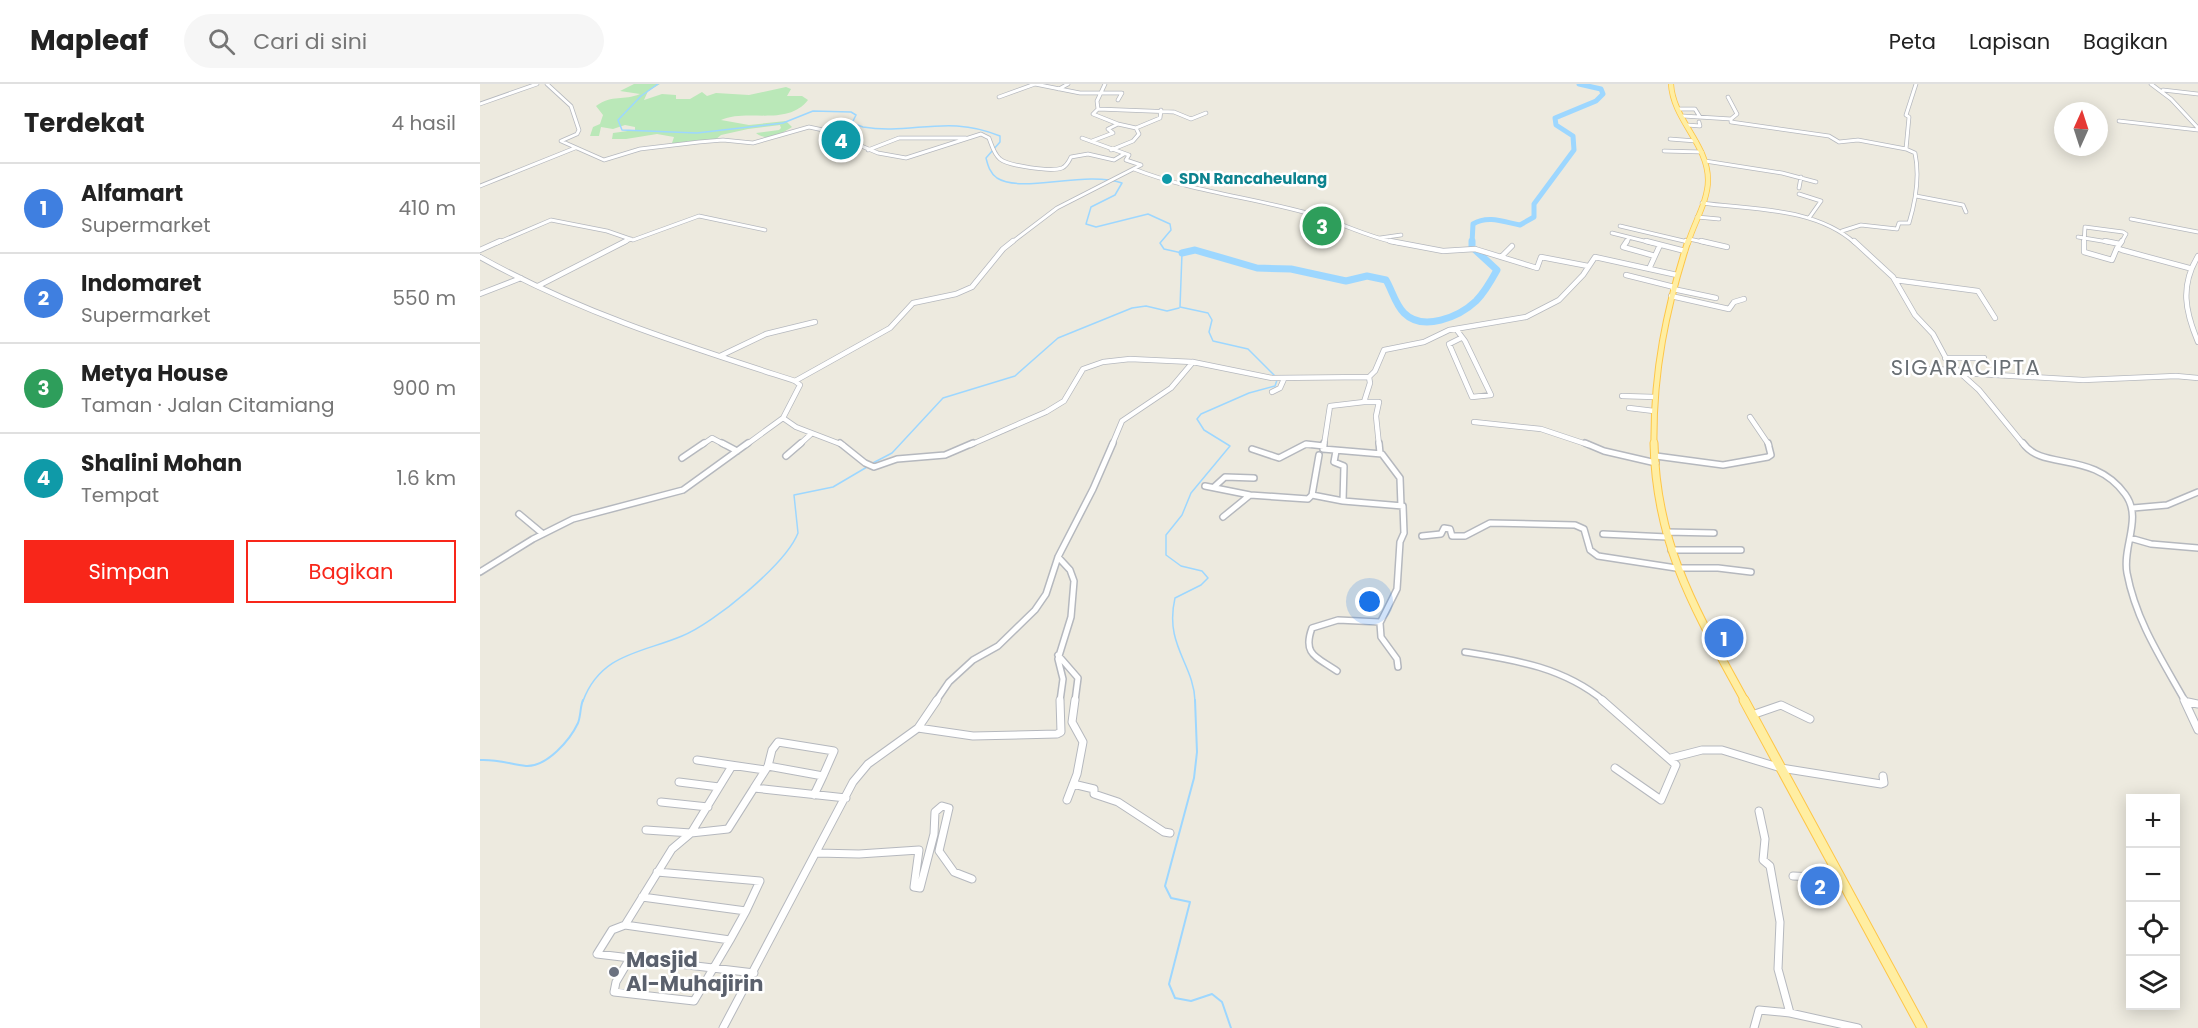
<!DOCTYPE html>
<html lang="id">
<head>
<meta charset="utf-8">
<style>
	body { margin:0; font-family:Poppins,sans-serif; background:#f6f6f6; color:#222 }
	.controls { position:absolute; right:18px; bottom:18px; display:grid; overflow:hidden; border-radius:0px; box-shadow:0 3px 15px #0003 }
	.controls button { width:54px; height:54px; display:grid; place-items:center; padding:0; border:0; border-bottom:2px solid #e0e0e0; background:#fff; color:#222; font:30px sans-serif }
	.compass { position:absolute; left:1574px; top:18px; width:54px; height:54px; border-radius:50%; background:#fff; box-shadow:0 3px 15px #0003; rotate:3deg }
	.you { position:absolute; left:890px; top:518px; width:21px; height:21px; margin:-15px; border:4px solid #fff; border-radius:50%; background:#1a73e8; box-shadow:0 0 0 9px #1a73e833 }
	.badge { display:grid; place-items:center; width:39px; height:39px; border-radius:50%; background:#f8261a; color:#fff; font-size:20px; font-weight:700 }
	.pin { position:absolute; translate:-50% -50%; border:3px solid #fff; box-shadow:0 2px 6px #0006 }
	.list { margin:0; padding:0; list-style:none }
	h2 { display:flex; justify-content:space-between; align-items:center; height:78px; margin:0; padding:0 24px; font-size:26px }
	h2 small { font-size:20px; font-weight:400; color:#767676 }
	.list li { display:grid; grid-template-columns:39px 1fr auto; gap:18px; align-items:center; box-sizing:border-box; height:90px; padding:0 24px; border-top:2px solid #e0e0e0 }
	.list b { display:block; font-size:22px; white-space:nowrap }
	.list p { margin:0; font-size:20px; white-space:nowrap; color:#767676 }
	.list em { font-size:20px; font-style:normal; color:#767676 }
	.actions { display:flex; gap:12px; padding:18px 24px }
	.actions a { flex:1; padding:14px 0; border:2px solid #f8261a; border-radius:0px; text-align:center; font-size:21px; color:#f8261a }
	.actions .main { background:#f8261a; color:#fff }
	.icon { flex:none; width:33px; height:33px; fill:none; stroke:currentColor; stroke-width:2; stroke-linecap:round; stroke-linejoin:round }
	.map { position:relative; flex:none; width:1718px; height:944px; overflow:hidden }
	header { display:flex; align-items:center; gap:36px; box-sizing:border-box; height:84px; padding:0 30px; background:#fff; border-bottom:2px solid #e0e0e0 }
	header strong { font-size:28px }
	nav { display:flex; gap:33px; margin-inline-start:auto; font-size:21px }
	.search { width:420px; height:54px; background:#f6f6f6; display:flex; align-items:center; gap:15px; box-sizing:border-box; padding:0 21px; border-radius:33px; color:#767676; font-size:22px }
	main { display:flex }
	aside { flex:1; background:#fff }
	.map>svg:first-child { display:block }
</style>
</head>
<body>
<header>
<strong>Mapleaf</strong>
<div class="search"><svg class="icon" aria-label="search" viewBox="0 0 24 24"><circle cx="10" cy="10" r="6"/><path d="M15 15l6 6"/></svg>Cari di sini</div>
<nav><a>Peta</a><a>Lapisan</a><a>Bagikan</a></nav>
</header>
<main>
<aside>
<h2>Terdekat<small>4 hasil</small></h2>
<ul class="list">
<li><span class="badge" style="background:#3f7fe0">1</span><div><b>Alfamart</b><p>Supermarket</p></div><em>410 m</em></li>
<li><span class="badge" style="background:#3f7fe0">2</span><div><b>Indomaret</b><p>Supermarket</p></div><em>550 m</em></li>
<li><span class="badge" style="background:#2e9e5b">3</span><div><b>Metya House</b><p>Taman · Jalan Citamiang</p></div><em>900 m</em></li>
<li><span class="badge" style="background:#0f9aa8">4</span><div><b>Shalini Mohan</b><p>Tempat</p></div><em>1.6 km</em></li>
</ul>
<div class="actions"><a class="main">Simpan</a><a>Bagikan</a></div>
</aside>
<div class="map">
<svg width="1718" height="944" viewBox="0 0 1718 944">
	<rect width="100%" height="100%" fill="#edeadf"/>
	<!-- green -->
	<path fill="#bae8b8" d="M154,0H180L168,7L164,16L182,10L196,11V15H210L222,8L227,12L236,9L269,11L306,3L311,5L307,12H322L328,16C307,43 267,24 241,36L269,41L306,37L312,43C302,49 289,59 276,49L299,46L301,44L300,41L268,45L241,51L235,56L196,59H192L194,53L177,50L146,55H132L133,49L155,46V43L145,41L133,45L121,43L119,52H110L113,43L120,40L123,31L116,22C133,10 143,17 160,10L140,7Z"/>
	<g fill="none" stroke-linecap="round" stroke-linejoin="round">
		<!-- stream-far1 -->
		<path stroke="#9dd7ff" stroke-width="1.5" d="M178,0L161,12L138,36L142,46L217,49L303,39L333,27L371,28L376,31L372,39L383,43C432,51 468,30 520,52V58L506,74C508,82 510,89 517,94C542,110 605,86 642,99L635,111L611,123L606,140L616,143L668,130L690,140L691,146L680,159L684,165L702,169L700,223L728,229L732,236L729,248L733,257L768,265L795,292
			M391,380L412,369L463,314L535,292L578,254L652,224L666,222L687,227L699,224
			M103,617C121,569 162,569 202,552C233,540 306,480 318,449L314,411L353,403L387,383
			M715,617C714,580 684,561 695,514L721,501L728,494L722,487L701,482L686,471V451L702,431L711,409L750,362L724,346L717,335L721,330L769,309L795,302L797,296"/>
		<!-- stream -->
		<path stroke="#9dd7ff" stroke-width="2" d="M715,616L717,668L714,694L685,802L691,814L710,818L689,900L695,914L711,917L732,910L742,918L751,944
			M0,676C17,675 30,680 46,682C67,683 90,656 98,639C101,631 100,623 103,616"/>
		<!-- river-far1 -->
		<path stroke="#9dd7ff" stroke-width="5" d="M992,159L993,140C1008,131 1024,138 1040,141L1054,133V120L1094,66L1093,52L1076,41L1075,34L1116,17L1123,10L1121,5L1099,0"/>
		<!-- river -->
		<path stroke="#9dd7ff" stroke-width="7" d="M702,169L715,166L777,184L811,185L866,197L887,192L906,196C912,206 915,220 924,229C943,248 979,233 996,217C1005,208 1011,197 1017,186L992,163V157"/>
		<defs>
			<path id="minor-far3" d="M67,0L91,22L99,46L97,50L81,57L124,76L160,65L219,58L243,56L273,59L329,43L343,46L398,69L426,74L501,50L509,54C512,62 514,70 520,75C529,82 571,88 582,84C587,82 589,77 591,73L608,70L634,76L644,70
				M625,0L617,17L618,25L613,30L638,40
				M1671,0L1691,15L1718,44
				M579,5L588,0
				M1683,6L1718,10
				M519,13L555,0L600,9H642L638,16
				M1248,13L1257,30L1251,35
				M0,20L57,0
				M618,25L694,28L711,35L726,29
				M1198,25H1215L1220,33
				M1203,32L1251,35V38L1349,52L1359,58L1378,56L1426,65
				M1639,37L1718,46
				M1207,41L1220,42L1219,38
				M1190,55L1216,57
				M612,57L633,49L628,45L638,40L656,44L680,34L681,26
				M388,66L419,54H486
				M631,66L653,57L659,50L656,44
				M1184,67L1222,68
				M1225,77L1302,89L1336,98
				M654,85C710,107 769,113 827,129C858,137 886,153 918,159
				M0,102L95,64
				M1319,104L1321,93
				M1319,110L1341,117L1329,134
				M1436,112L1483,121L1486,128
				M1222,119C1273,126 1335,123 1375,159
				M1217,133L1239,135
				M1651,135L1718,148
				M1140,142L1208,158
				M1362,147L1381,141L1417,145L1419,139H1429C1436,116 1440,93 1435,69L1426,65L1429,33L1426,31L1436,0
				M1132,149L1172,159
				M1598,153L1634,159
				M900,154L921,151
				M1209,155L1228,159
				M17,159L71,136L127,147L153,156L219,132L285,146
				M143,159L151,155
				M531,159L577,124L661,81L646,76L649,71L602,54
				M1146,159L1149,154
				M1604,159L1605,143L1643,148L1646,150L1641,159"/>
			<path id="minor-far2" d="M910,157L963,167L995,165L1057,184L1061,173L1108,182
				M1147,157L1143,163L1175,172
				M1166,157L1205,167
				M1206,157L1208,158
				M1221,157L1247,163
				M1374,157L1413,193L1435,231L1453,250L1468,278L1499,306L1544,361
				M1604,157V168L1632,176L1637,164
				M1625,157L1640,160L1637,164L1642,166L1709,184
				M1640,160L1642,157
				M0,166L20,157
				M1718,172C1700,202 1705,227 1718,258
				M0,173C100,229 207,262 315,297L320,301L303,334L266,361
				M1021,173L1032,162
				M1169,185L1180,161
				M1146,191L1194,203
				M1415,196L1498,207L1515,234
				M58,202L146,157
				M1193,205L1236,214
				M0,210L41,194
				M1191,212L1249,225L1254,218L1264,215
				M976,245L985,257L1011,311L992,313L969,260L981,254
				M240,272L286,250L335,238
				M1465,274H1504
				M1417,284L1477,286
				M1482,289L1603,296L1696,292L1718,294
				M315,297L410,244L433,219L476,210L492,203L523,165L533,157
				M792,308L800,304L804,295
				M1142,312L1175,313
				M884,318H899L896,332L899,361
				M1149,324L1174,327
				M1270,333L1289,361
				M303,334L316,343L363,361
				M994,338L1061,345L1109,361
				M222,361L232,354L245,361
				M319,361L331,350
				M490,361L566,328L584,317L603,285L623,278L650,275L713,278L792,294L889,293L895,287L904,266L944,258L969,246L1046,233L1079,216L1103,191L1115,173L1197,191
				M632,361L642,337L691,304L713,278
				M825,361H831
				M844,361L850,322L884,318L890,299L889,293"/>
			<path id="minor-far1" d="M242,359L257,367
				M360,359L385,379L394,383L417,375L465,371L493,359
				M844,359L843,365L902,370L920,394L921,422
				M899,359L900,369
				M1105,359L1124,367L1176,379
				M1543,359C1562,387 1613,366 1645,410C1663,434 1642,462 1647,489C1656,537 1682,576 1705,617
				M772,365L799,374L826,360L844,362
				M856,367L854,378L864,382L863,417L923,422L924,449L920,458L917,505L900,539L901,553L917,575L918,583
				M839,371L832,411L863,417
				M306,372L321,359
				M1176,372L1243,381L1288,373L1291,371L1288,359
				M202,374L224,359
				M725,402L770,411
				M734,403L745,393L774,394
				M1653,424L1687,421L1718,408
				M39,430L63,450
				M743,433L770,411L828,415L832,411
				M1186,448L1234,449
				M1123,450L1187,453
				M942,452L961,450L964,444L970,445L972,452H985L1010,439L1095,441L1104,445L1110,466L1118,472L1196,484H1238L1271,488
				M1650,454L1671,460L1718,464
				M1191,466H1261
				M578,473L590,486L594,497L591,533L578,575L583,595L580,617
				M0,488L53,455L93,435L203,406L268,359
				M985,568C1035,576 1083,583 1124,617
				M578,571L598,594L595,617
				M857,587C837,573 822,571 832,544L858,536L900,538
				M456,617L469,598L493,576L518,562L555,526L566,510L578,473L613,405L633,359"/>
			<path id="minor" d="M1122,616L1196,681L1181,716L1135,684
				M1704,616L1718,646
				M1708,618L1718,620
				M1272,631L1301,621L1330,635
				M438,644L493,652L577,650L581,648L580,616
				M1191,674L1222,666H1242L1301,684L1401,700L1404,699L1403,692
				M217,676L285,686
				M252,682L211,749L192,765L145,841L132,846L117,870L274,889
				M288,682L343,692L334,711
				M343,692L354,667L298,658L292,666L288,682L274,704L366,714
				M199,698L239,703
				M593,700L614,705V710L638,718L684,748L690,749
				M587,716L597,690L603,658L592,638L595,616
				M181,718L228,723
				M1279,727L1285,755L1283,776L1290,782L1300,838L1298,885L1310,929L1378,944
				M166,746L211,749L248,745L274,704
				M337,769L379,770L439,766L434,803L440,804L454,750L455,728L462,722L469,724L459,767L474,788L492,795
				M177,788L280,797L266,827
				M1313,792L1360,794
				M162,813L266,827L250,856
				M145,841L250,856L214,917L134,908L136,898L149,876
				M243,944L373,698L388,680L438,644L457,616
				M1274,944L1279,926L1310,929"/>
			<path id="major-far3" d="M1191,0C1193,36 1228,60 1228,96C1228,117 1214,139 1208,159"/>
			<path id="major-far2" d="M1174,361C1173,289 1186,225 1208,157"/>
			<path id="major-far1" d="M1174,359C1176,463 1217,529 1265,617"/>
			<path id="major" d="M1264,616L1442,944"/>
		</defs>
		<!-- minor-far3 casing -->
		<use href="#minor-far3" stroke="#b5b8be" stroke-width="4.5"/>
		<!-- minor-far2 casing -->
		<use href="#minor-far2" stroke="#b5b8be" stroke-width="6"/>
		<!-- minor-far1 casing -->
		<use href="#minor-far1" stroke="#b5b8be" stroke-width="8"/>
		<!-- minor casing -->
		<use href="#minor" stroke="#b5b8be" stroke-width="9"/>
		<!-- major-far3 casing -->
		<use href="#major-far3" stroke="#fec647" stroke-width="6"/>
		<!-- major-far2 casing -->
		<use href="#major-far2" stroke="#fec647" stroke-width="7"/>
		<!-- major-far1 casing -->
		<use href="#major-far1" stroke="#fec647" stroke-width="9"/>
		<!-- major casing -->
		<use href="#major" stroke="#fec647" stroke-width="11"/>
		<!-- minor-far3 -->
		<use href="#minor-far3" stroke="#fff" stroke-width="3"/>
		<!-- minor-far2 -->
		<use href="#minor-far2" stroke="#fff" stroke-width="4.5"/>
		<!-- minor-far1 -->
		<use href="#minor-far1" stroke="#fff" stroke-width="5"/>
		<!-- minor -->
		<use href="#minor" stroke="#fff" stroke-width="7"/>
		<!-- major-far3 -->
		<use href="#major-far3" stroke="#ffeea2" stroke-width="4.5"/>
		<!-- major-far2 -->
		<use href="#major-far2" stroke="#ffeea2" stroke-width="5"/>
		<!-- major-far1 -->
		<use href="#major-far1" stroke="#ffeea2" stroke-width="7"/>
		<!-- major -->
		<use href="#major" stroke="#ffeea2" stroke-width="9"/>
	</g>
	<!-- markers -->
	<circle fill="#0f9aa8" stroke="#fff" stroke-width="2" cx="687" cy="95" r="6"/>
	<circle fill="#6b7280" stroke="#fff" stroke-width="2" cx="134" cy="888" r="6"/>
	<g text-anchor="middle" stroke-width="5" stroke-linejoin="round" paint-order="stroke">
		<!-- far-culture labels -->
		<g font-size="15" font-weight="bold" fill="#0d838f" stroke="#fff" text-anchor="start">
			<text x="699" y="100">SDN Rancaheulang</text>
		</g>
		<!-- quarter labels -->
		<g font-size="21" letter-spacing="1.5" fill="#696f74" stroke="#fff">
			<text x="1486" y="291">SIGARACIPTA</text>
		</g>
		<!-- near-worship labels -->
		<g font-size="21" font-weight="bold" fill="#5b616d" stroke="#fff" text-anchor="start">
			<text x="146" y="883">Masjid<tspan x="146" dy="24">Al-Muhajirin</tspan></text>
		</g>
	</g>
</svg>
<div class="controls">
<button>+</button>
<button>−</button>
<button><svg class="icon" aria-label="locate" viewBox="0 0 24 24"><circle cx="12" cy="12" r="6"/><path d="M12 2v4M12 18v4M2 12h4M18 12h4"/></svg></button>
<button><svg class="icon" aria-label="layers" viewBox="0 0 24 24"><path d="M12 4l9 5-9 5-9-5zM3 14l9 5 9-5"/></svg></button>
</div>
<svg class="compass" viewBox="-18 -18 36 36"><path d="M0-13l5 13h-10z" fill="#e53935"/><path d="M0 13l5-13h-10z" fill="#767676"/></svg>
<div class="you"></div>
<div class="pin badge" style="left:1244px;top:554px;background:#3f7fe0">1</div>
<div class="pin badge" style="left:1340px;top:802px;background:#3f7fe0">2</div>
<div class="pin badge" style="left:842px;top:142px;background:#2e9e5b">3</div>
<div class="pin badge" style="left:361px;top:56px;background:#0f9aa8">4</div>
</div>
</main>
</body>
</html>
